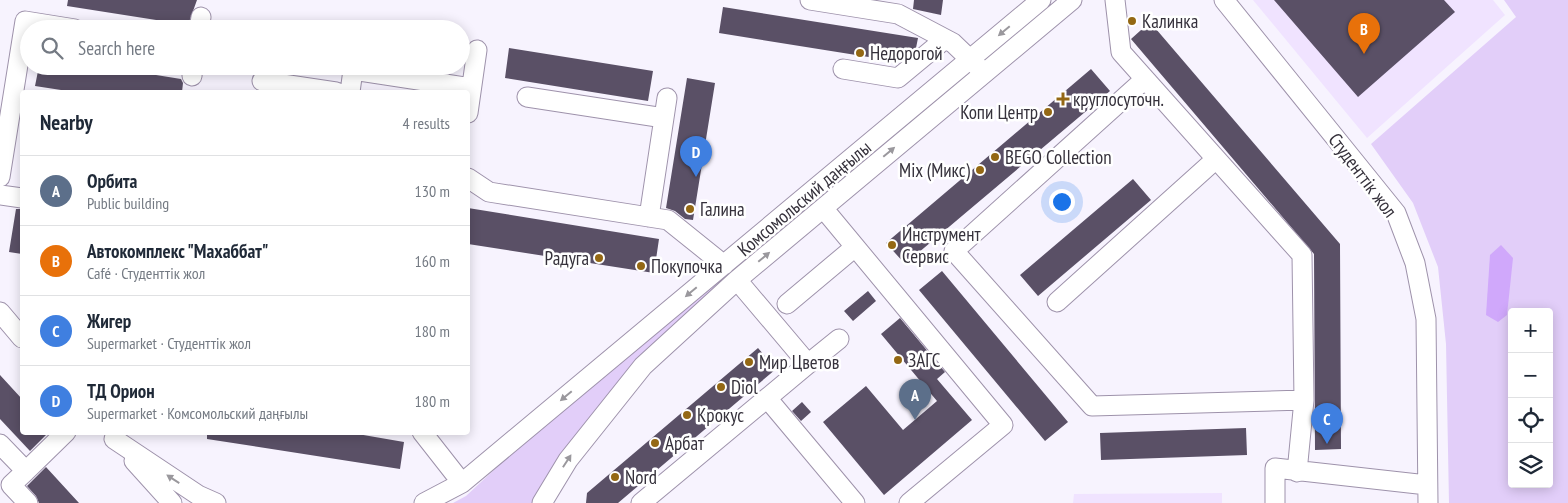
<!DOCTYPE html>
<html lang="en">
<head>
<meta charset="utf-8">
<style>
	body { margin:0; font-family:"PT Sans Narrow",sans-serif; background:#f2f2f3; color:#1f2937 }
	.controls { position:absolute; right:15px; bottom:15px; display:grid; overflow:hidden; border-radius:5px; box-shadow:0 2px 12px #0003 }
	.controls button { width:45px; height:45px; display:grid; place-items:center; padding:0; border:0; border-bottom:1px solid #e0e1e3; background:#fff; color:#1f2937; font:25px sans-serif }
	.you { position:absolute; left:1061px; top:201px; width:18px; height:18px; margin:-12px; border:4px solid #fff; border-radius:50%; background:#1a73e8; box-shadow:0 0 0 8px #1a73e833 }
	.badge { display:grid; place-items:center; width:32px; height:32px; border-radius:50%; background:#db2777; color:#fff; font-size:16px; font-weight:700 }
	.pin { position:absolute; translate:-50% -41px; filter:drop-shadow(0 1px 2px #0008) }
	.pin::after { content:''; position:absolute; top:26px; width:18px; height:15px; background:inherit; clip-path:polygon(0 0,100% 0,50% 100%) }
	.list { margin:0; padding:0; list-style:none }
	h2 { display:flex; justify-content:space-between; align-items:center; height:65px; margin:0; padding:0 20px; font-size:21px }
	h2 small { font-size:16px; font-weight:400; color:#747a83 }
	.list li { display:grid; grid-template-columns:32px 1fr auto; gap:15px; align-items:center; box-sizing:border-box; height:70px; padding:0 20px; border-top:1px solid #e0e1e3 }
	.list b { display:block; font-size:19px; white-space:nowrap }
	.list p { margin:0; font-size:16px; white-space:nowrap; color:#747a83 }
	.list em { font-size:16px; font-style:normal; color:#747a83 }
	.icon { flex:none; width:28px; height:28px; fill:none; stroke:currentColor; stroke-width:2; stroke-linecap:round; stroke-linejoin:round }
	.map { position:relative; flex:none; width:1568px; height:503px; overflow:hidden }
	.search { position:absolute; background:#fff; box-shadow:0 2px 12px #0003; left:20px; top:20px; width:450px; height:55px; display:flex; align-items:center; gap:12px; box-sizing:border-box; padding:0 18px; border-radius:28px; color:#747a83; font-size:19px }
	.panel { position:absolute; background:#fff; box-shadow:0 2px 12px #0003; left:20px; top:90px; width:450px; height:345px; border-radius:5px }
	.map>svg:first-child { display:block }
</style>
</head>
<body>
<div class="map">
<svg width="1568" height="503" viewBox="0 0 1568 503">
	<rect width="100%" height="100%" fill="#f7f3fe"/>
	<!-- built -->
	<path fill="#f0e3ff" d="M1253,0H1493L1505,15L1367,138Z
		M1222,493V503H1073L1074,494Z"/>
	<!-- green -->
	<path fill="#e2cef9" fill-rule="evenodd" d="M1504,0H1568V503H1449L1446,344L1438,267L1413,203L1371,144L1516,17ZM1512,312H1549V484H1512Z
		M740,263L743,268L566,449L532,503H453L466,496L511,454Z"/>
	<!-- forest -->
	<path fill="#d0a8fb" d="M1501,245L1513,258L1507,315L1498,322L1486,315L1490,255Z"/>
	<!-- building -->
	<path fill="#5a5066" d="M68,0H197L188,25L67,6Z
		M914,0H943L941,15L913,9Z
		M1274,0H1444L1455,12L1358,97Z
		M723,7L918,38L916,48L900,62L719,33Z
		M1150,22L1340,244L1341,449L1315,450L1314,254L1131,39Z
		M509,48L653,71L648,101L505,78Z
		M39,66H100L181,79L183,83L182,92H74L35,86Z
		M1091,69L1110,91L905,264L886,243Z
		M687,78L715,83L693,220L685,219L675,211L666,208Z
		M1133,179L1151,200L1038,296L1020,275Z
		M468,208L659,239L654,273L468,244Z
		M16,209H22V254L9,252Z
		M942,271L1068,422L1045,441L919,290Z
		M868,291L876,301L853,321L844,311Z
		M900,318L945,372L937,379L972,420L884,495L823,422L866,386L903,430L937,401L881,334Z
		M758,348L776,369L618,503H586L587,493Z
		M0,375L22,399V432H49L30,451L0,419Z
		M802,402L811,412L801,421L792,411Z
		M1246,428L1247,455L1101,460L1100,433Z
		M207,432H346L404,442L400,469L207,439Z
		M46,467L79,503H39L36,496L27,486Z"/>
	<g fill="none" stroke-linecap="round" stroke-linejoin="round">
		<defs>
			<path id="minor" d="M810,0L898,14L953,43L979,68
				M1115,0L1121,52L1302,255L1304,400L1297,472
				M1224,0L1396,213L1415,263L1426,319L1428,503
				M199,29L201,17
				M843,69L898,78L945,39
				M192,76L193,66
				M1145,79L954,251L1092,406L1304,400
				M262,81L336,92
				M350,92L353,70L471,88
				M527,97L664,118
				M468,113L477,50
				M0,177L25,21L75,29
				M468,178L489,192L668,220L724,265
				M0,195L22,198
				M823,208L1003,425L909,503
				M649,217L667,98
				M1057,302L1216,159
				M787,304L855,247
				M0,312L22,338
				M808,364L839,339
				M767,398L855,503
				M422,432L462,483
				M114,439L198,495L216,503
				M0,444L26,471L11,485L28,503
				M134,461L172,503
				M26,471L66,432
				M424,503L462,483L1041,0
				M542,503L568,460L643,366L737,280L1072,0
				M641,503L808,364L737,280
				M1275,503V468L1427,485"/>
		</defs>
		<!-- minor casing -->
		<use href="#minor" stroke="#9e92ab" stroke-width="21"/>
		<!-- minor -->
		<use href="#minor" stroke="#fff" stroke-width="19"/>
	</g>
	<!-- one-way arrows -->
	<defs><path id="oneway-solid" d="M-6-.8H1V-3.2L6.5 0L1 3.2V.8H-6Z" transform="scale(1.25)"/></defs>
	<g fill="#9a989d">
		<use href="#oneway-solid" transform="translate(1004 31) rotate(140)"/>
		<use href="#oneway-solid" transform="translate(889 152) rotate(-40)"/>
		<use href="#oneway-solid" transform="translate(764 257) rotate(-40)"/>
		<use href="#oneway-solid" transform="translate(691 292) rotate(140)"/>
		<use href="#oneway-solid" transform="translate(566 396) rotate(140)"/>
		<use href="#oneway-solid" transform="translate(567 461) rotate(-57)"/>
		<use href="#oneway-solid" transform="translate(173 479) rotate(-147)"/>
	</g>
	<!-- markers -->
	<g fill="#946814" stroke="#fff" stroke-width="2">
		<circle cx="1132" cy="21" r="5"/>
		<circle cx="860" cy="53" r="5"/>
		<path d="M1060.5 91.5h5v5h5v5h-5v5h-5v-5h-5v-5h5z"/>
		<circle cx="1048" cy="112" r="5"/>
		<circle cx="995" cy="157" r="5"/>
		<circle cx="980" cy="170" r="5"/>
		<circle cx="690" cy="209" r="5"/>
		<circle cx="892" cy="245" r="5"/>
		<circle cx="599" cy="258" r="5"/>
		<circle cx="641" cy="266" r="5"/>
		<circle cx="898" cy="360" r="5"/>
		<circle cx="749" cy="362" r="5"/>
		<circle cx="721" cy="387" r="5"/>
		<circle cx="687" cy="415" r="5"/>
		<circle cx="655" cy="443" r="5"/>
		<circle cx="615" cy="477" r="5"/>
	</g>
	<g text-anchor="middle" stroke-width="5" stroke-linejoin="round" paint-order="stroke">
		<!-- poi labels -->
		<g font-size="19" fill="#35313b" stroke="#fff" text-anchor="start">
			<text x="1142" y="28">Калинка</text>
			<text x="870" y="60">Недорогой</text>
			<text x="1073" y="106">круглосуточн.</text>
			<text x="1038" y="119" text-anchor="end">Копи Центр</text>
			<text x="1005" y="164">BEGO Collection</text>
			<text x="970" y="177" text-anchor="end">Mix (Микс)</text>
			<text x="700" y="216">Галина</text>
			<text x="902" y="241">Инструмент<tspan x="902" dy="22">Сервис</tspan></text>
			<text x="589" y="265" text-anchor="end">Радуга</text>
			<text x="651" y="273">Покупочка</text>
			<text x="908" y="367">ЗАГС</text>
			<text x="759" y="369">Мир Цветов</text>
			<text x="731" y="394">Diol</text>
			<text x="697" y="422">Крокус</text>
			<text x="665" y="450">Арбат</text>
			<text x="625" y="484">Nord</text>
		</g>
		<!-- street labels -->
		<g font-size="19" fill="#35313b" stroke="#fff">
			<text transform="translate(1363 175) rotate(53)" y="7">Студенттік жол</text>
			<text transform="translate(804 198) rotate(-40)" y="7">Комсомольский даңғылы</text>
		</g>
	</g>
</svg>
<div class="controls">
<button>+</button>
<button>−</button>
<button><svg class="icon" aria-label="locate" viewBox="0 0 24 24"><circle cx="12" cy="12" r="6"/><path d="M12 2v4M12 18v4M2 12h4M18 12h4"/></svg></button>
<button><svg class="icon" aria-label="layers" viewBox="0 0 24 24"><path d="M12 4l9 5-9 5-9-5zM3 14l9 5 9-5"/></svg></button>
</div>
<div class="you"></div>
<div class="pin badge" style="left:915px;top:420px;background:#5c6f8a">A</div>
<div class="pin badge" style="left:1364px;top:54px;background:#e8710a">B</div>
<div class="pin badge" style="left:1327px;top:444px;background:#3f7fe0">C</div>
<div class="pin badge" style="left:696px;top:177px;background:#3f7fe0">D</div>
<div class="search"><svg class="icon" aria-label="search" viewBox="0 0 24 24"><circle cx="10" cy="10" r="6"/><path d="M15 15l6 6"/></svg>Search here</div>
<section class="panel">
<h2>Nearby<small>4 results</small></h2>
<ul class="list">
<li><span class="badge" style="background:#5c6f8a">A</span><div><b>Орбита</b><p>Public building</p></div><em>130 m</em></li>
<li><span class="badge" style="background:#e8710a">B</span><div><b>Автокомплекс &quot;Махаббат&quot;</b><p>Café · Студенттік жол</p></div><em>160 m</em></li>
<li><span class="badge" style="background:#3f7fe0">C</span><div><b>Жигер</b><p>Supermarket · Студенттік жол</p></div><em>180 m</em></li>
<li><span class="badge" style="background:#3f7fe0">D</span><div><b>ТД Орион</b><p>Supermarket · Комсомольский даңғылы</p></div><em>180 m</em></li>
</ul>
</section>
</div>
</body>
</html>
